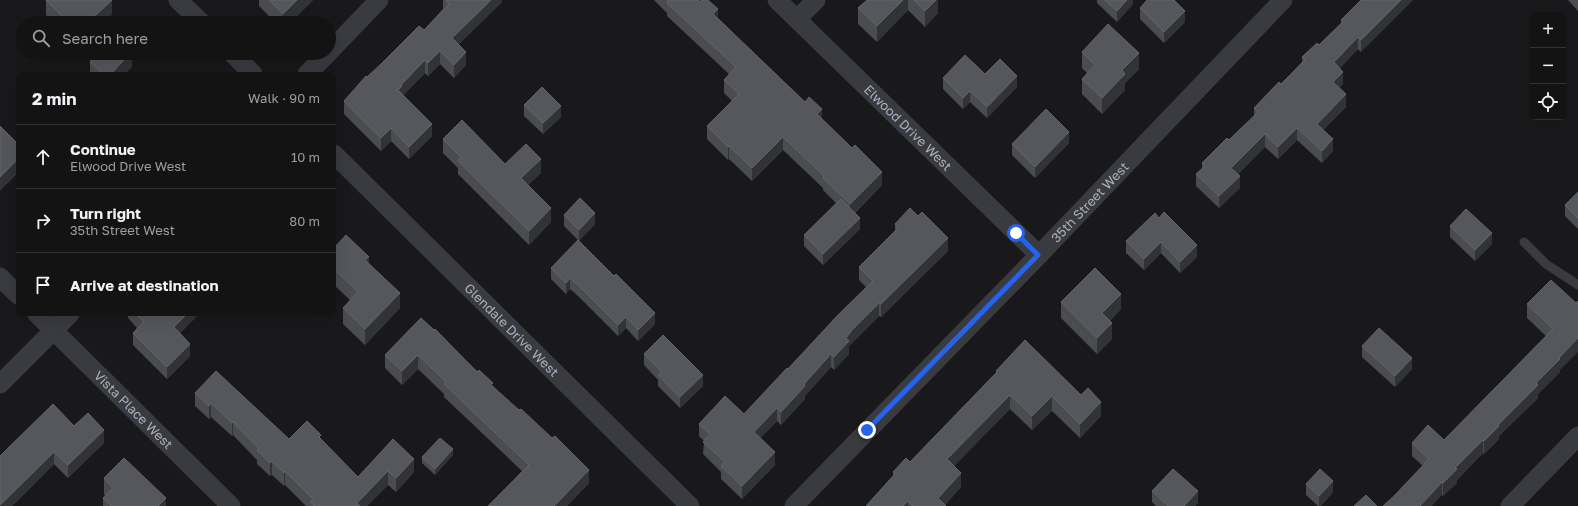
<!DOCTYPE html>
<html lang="en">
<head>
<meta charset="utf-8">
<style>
	body { margin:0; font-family:"Golos Text",sans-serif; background:#1c1c1d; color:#f1f3f6 }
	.controls { position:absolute; right:12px; top:12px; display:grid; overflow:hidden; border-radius:6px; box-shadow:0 4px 16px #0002 }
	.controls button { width:36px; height:36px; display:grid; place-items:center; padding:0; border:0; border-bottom:1px solid #323234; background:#131314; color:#f1f3f6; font:20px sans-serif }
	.stop { position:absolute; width:12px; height:12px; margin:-9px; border:3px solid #2563eb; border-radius:50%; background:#fff }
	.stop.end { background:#2563eb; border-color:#fff; box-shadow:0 1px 4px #0008 }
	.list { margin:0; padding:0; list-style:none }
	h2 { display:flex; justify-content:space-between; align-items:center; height:52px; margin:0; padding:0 16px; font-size:17px }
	h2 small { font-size:13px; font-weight:400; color:#9d9ea0 }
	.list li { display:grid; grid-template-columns:26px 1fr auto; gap:12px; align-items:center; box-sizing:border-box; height:64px; padding:0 16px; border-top:1px solid #323234 }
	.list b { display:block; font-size:15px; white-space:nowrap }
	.list p { margin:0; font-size:13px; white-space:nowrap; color:#9d9ea0 }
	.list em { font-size:13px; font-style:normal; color:#9d9ea0 }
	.icon { flex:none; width:22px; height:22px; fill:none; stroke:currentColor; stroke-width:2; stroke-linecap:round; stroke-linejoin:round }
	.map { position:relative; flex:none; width:1578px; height:506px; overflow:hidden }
	.search { position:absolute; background:#131314; box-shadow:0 4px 16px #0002; left:16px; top:16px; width:320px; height:44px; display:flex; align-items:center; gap:10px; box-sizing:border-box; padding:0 14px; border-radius:22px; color:#9d9ea0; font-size:15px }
	.panel { position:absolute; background:#131314; box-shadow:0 4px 16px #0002; left:16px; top:72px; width:320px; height:244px; border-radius:6px }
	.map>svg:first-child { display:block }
</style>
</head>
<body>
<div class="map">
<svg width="1578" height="506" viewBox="0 0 1578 506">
	<rect width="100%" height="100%" fill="#19191b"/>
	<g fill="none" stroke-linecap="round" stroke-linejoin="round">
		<!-- lane -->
		<path stroke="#3a3b41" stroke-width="9" d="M1524,242L1546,264L1578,285"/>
		<!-- street -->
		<g stroke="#3a3b41" stroke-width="19">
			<path d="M178,0L202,23"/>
			<path id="s1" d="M777,0L1039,255"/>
			<path d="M797,19L816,0"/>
			<path d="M329,52L379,0"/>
			<path d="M232,53L253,74"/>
			<path d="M307,74L328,53"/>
			<path id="s2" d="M334,154L690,506"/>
			<path d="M0,277L18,295"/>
			<path id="s3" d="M37,314L231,506"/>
			<path d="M0,384L70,314"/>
			<path id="s4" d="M794,506L1039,255L1283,0"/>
			<path d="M1510,506L1578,436"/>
		</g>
	</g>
	<!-- wall -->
	<path fill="#4a4c50" d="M45,0H112V14L103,23H54L46,15V1Z
		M259,0H313L290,23H276L259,6Z
		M443,0H502V2L458,45L466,65L454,78L440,64L428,76L425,73L403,95L432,136L409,159L391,141L381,151L344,114V101L367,77L424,30L443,9Z
		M654,0H699L718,18L822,119L882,185L855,213L860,229L823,265L804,246V235L836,203L823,190V188L783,150L752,181L729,159L728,160L707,139V126L732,101L724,93V80L729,74L667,16V13Z
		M867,0H938V13L925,27L908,10L877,42L858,24V8Z
		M1097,0H1133V4L1117,22L1097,3Z
		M1361,0V52L1358,49L1339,68L1343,84L1339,88L1346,107L1323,130L1333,151L1322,163L1297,140L1278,159L1265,147L1238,174L1240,188L1219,208L1196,186V174L1202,169V163L1229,140L1254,116V108L1281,84L1302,62V57L1319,45L1341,23V20Z
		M1568,0H1578V11Z
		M1140,8L1185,22L1164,43L1140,19Z
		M1082,52L1139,69L1125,83V90L1102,114L1082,94V79L1087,73L1082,68Z
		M83,53H132V66L125,74H90V62L91,61Z
		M985,74L1017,87L987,118L970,102L963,109L943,89V78Z
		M524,105L561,117L543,134L524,116Z
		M443,139L505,164L541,173L528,185L551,222L529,245L458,174V168L443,153Z
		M1069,143L1035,178L1012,155V144Z
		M1578,192V229L1565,216V205Z
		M564,215L595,224L579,241L564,226Z
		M1159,218L1197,257L1180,273L1161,253L1144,270L1126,253V241Z
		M895,224L948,251L881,317L879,316L849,346V354L834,370L831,367L805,396V399L781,425L777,421L760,438L775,465L742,499L721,479V472L703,454L704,441L699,436V424L744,414L866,287L859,280V267L895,231Z
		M1450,226L1492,244L1475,261L1450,237Z
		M334,248L369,263L400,308L365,345L343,324V308L350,300L334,285Z
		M551,268L655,324L638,341L626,328L618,336L578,296L570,289L566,294L551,279Z
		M1551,280L1560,372L1538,394V398L1499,436V439L1484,454L1483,453L1457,480V483L1443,496L1442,495H1395L1423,466L1412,456V443L1444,440L1546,336L1527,318V304Z
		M1061,302L1121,309L1110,321L1112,339L1097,354L1061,318Z
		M128,314H199L180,333L190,356L167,379L133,345V333L137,328L128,318Z
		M421,318L493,386L589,483L567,506H488L522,471L444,397V394L418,369L402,385L385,368V355Z
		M1362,346L1412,369L1395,387L1362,357Z
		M644,354L703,386L680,408L658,386V380L644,365Z
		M996,371L1101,416L1080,438L1052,411L1032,430L1010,409L954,466L961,487L945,505L946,506H866L893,476V472L910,462L996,373Z
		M195,393L289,439L321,440L358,477L393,439L414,472L396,492L388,485L367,506H306L285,485L284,486L272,475L270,476L257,464V460L233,435L232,436L211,417L209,419L195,406Z
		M74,426L104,443L68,478L54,464L12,506H0Z
		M453,455L435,475L422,463V457Z
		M104,478L166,506H103V498L105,496L104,494Z
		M1306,484L1333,492L1321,506H1318L1306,495Z
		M1152,491L1198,503L1195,506H1156L1152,502Z"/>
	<!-- shaded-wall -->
	<path fill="#323336" d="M112,0V14L103,23H95V16Z
		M297,0H313L290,23H283V14Z
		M491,0H502V2L452,51V38Z
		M903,0H908V10L877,42V26Z
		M936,0H938V13L925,27V11Z
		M1127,0H1133V4L1117,22V11Z
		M1401,0H1413L1361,52V40Z
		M718,9V22L713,14Z
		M1185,11V22L1164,43V32Z
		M1358,37V49L1334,75V62Z
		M440,51V64L428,76V63Z
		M466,52V65L454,78V65Z
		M130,53H132V66L125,74H111Z
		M1139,53V69L1125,83V90L1102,114V98L1122,70Z
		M425,60V73L402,97L398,90L401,85Z
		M1343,72V84L1333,94V82Z
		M1017,76V87L987,118V107Z
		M970,91V102L963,109V98Z
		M1346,94V107L1317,136V124Z
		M561,106V117L543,134V123Z
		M822,109V122L817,114Z
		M432,124V136L409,159V147Z
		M391,128V141L381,151V138Z
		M1297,128V140L1278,159V147Z
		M1069,132V143L1035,178V167Z
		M1265,134V147L1231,180V168Z
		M783,137V150L752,181V168Z
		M1333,139V151L1322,163V151Z
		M729,146V159L728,160V147Z
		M18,159V173L0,191V177Z
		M541,159V173L521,192V178Z
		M882,172V185L850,217V204Z
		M1240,176V188L1219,208V196Z
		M551,208V222L529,245V231Z
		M595,213V224L579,241V230Z
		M860,218V229L823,265V254Z
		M1492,233V244L1475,261V250Z
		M948,238V251L881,317V304Z
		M1161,242V253L1144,270V259Z
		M1197,245V257L1180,273V262Z
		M369,257V272L365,260Z
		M570,278V289L566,294V283Z
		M400,293V308L365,345V329Z
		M1121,294V309L1102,329V313Z
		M879,303V316L849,346V354L834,370V357L846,338L853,329Z
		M655,313V324L638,341V330Z
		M187,314H199L174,339V327Z
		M626,317V328L618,336V325Z
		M1112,323V339L1097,354V338Z
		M1578,338V352L1560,370V372L1538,394V398L1499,436V439L1484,454V441L1498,425L1536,383Z
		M190,344V356L167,379V367Z
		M831,354V367L805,396V399L781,425V412L804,384Z
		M418,355V369L402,385V371Z
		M1412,358V369L1395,387V376Z
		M703,375V386L680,408V397Z
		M1010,395V409L947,473V459Z
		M1052,396V411L1032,430V416Z
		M1101,402V416L1080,438V424Z
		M211,403V417L209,419V406Z
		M777,408V421L754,445V432Z
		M233,422V435L232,436V423Z
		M104,430V443L68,478V465Z
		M1483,440V453L1457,480V483L1443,496V483L1455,468Z
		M453,449V455L435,475V469Z
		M54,452V464L12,506H0Z
		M775,452V465L742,499V486Z
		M414,459V472L396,492V478Z
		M272,461V475L270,476V463Z
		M589,470V483L567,506H554Z
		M285,471V485L284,486V473Z
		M388,471V485L367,506H357V503Z
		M961,473V487L944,506L938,498Z
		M1333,481V492L1321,506H1319V496Z
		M1442,482V495L1432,506H1420Z
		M1198,491V503L1195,506H1184Z
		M166,498V506H158Z
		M908,501V506H903Z"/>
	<!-- building -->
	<path fill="#55575c" stroke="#62656b" d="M46,0H112L95,16L102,23H69Z
		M269,0H297L283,14Z
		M446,0H491L452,38L466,52L454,65L440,51L428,63L425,60L401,85L402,86L398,90L432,124L409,147L391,128L381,138L344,101L366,76L367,77L380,65L419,26L424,30L449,4Z
		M667,0H699L700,2L702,0H708L718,9L713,14L805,102L809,97L822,109L817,114L852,148L855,145L882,172L850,204L823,178L824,176L783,137L752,168L729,146L728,147L707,126L739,94L724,80L736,67L667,3L669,2Z
		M867,0H903L877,26L858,8Z
		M914,0H936L925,11Z
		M1105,0H1127L1117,11Z
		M1147,0H1174L1185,11L1164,32L1140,8Z
		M1361,0H1401L1361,40L1358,37L1334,62L1343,72L1333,82L1346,94L1317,124L1333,139L1322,151L1297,128L1278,147L1265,134L1231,168L1240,176L1219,196L1196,174L1205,166L1202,163L1227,138L1229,140L1258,112L1254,108L1279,82L1281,84L1305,60L1302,57L1317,43L1319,45L1343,22L1341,20Z
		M1108,24L1139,53L1122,70L1125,74L1102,98L1082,79L1095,65L1082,52Z
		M98,53H130L111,74H103L90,62Z
		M965,55L985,74L1000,59L1017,76L987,107L970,91L963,98L943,78Z
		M542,87L561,106L543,123L524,105Z
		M1046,109L1069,132L1035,167L1012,144Z
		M462,120L505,164L526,144L541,159L521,178L551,208L529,231L458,161L461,157L443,139Z
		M0,126L18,144V159L0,177Z
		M1578,192V218L1565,205Z
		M580,198L595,213L579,230L564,215Z
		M841,199L860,218L823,254L804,235Z
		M910,208L918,216L922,212L948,238L881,304L879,303L853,329L846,338L849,341L834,357L831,354L804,384L805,386L781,412L777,408L754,432L775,452L742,486L721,466L725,462L703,442L710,434L699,424L725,396L744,414L787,368L788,369L838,315L873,281L859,267L898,228L895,224Z
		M1466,209L1492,233L1475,250L1450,226Z
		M1164,212L1197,245L1180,262L1161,242L1144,259L1126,241L1155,213L1159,218Z
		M346,235L369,257L365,260L400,293L365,329L343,308L358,292L334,269V248Z
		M578,240L614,276L616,274L655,313L638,330L626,317L618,325L578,285L570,278L566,283L551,268Z
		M1095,268L1121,294L1102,313L1112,323L1097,338L1061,302Z
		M1551,280L1576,303L1578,301V338L1559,358L1560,359L1536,383L1538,385L1498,425L1499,426L1484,441L1483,440L1455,468L1457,469L1443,483L1442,482L1420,506H1383L1395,495L1429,459L1412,443L1428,425L1444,440L1553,329L1527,304Z
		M136,314H187L174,327L190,344L167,367L133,333L144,322Z
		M421,318L434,330L435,329L477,372L479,370L493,383L491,385L519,410L521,409L552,438L555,436L589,470L554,506H488L529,465L444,384L446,382L418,355L402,371L385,355Z
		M1379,328L1412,358L1395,376L1362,346Z
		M663,335L703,375L680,397L658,375L662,372L644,354Z
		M1025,340L1081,395L1088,388L1101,402L1080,424L1052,396L1032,416L1010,395L947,459L961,473L938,498L946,506H913L908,501L903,506H866L895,474L893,472L906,458L910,462L997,372L996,371Z
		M216,371L289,439L307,421L321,435L319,437L358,477L393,439L414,459L396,478L388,471L357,503L360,506H315L310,502L313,499L285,471L284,473L272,461L270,463L257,450L259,448L233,422L232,423L211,403L209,406L195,393Z
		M53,404L74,426L88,413L104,430L68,465L54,452L0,505V456Z
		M440,438L453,449L435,469L422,457Z
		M124,458L166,498L158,506H111L103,498L113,488L104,478Z
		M1173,469L1198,491L1184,506H1168L1152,491Z
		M1320,469L1333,481L1319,496L1306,484Z
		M1366,495L1377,506H1354Z"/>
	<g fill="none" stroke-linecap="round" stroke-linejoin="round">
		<!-- route -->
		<path stroke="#2563eb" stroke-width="5" d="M867,430L1038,255L1016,233"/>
	</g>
	<g text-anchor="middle" stroke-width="3" stroke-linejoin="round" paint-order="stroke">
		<!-- street labels -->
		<g font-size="13" fill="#aab1bc" stroke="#141416">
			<text dy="5" stroke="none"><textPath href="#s1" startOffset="183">Elwood Drive West</textPath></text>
			<text dy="5" stroke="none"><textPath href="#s4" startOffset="424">35th Street West</textPath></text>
			<text dy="5" stroke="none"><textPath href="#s2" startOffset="250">Glendale Drive West</textPath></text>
			<text dy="5" stroke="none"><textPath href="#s3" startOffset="136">Vista Place West</textPath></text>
		</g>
	</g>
</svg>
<div class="controls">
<button>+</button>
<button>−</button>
<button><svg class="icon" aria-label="locate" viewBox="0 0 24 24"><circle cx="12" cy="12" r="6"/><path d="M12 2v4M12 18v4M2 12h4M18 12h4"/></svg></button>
</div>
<div class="stop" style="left:1016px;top:233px"></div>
<div class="stop end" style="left:867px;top:430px"></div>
<div class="search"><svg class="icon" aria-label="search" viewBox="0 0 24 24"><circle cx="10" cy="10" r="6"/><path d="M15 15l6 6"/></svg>Search here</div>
<section class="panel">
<h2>2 min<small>Walk · 90 m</small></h2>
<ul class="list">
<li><svg class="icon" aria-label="ahead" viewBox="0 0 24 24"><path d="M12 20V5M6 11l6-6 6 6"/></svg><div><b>Continue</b><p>Elwood Drive West</p></div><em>10 m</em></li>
<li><svg class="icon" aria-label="right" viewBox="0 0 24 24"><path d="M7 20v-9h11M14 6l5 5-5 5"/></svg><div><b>Turn right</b><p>35th Street West</p></div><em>80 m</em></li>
<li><svg class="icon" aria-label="arrive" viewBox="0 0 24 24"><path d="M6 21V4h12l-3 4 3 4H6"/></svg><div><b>Arrive at destination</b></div></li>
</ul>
</section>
</div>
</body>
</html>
